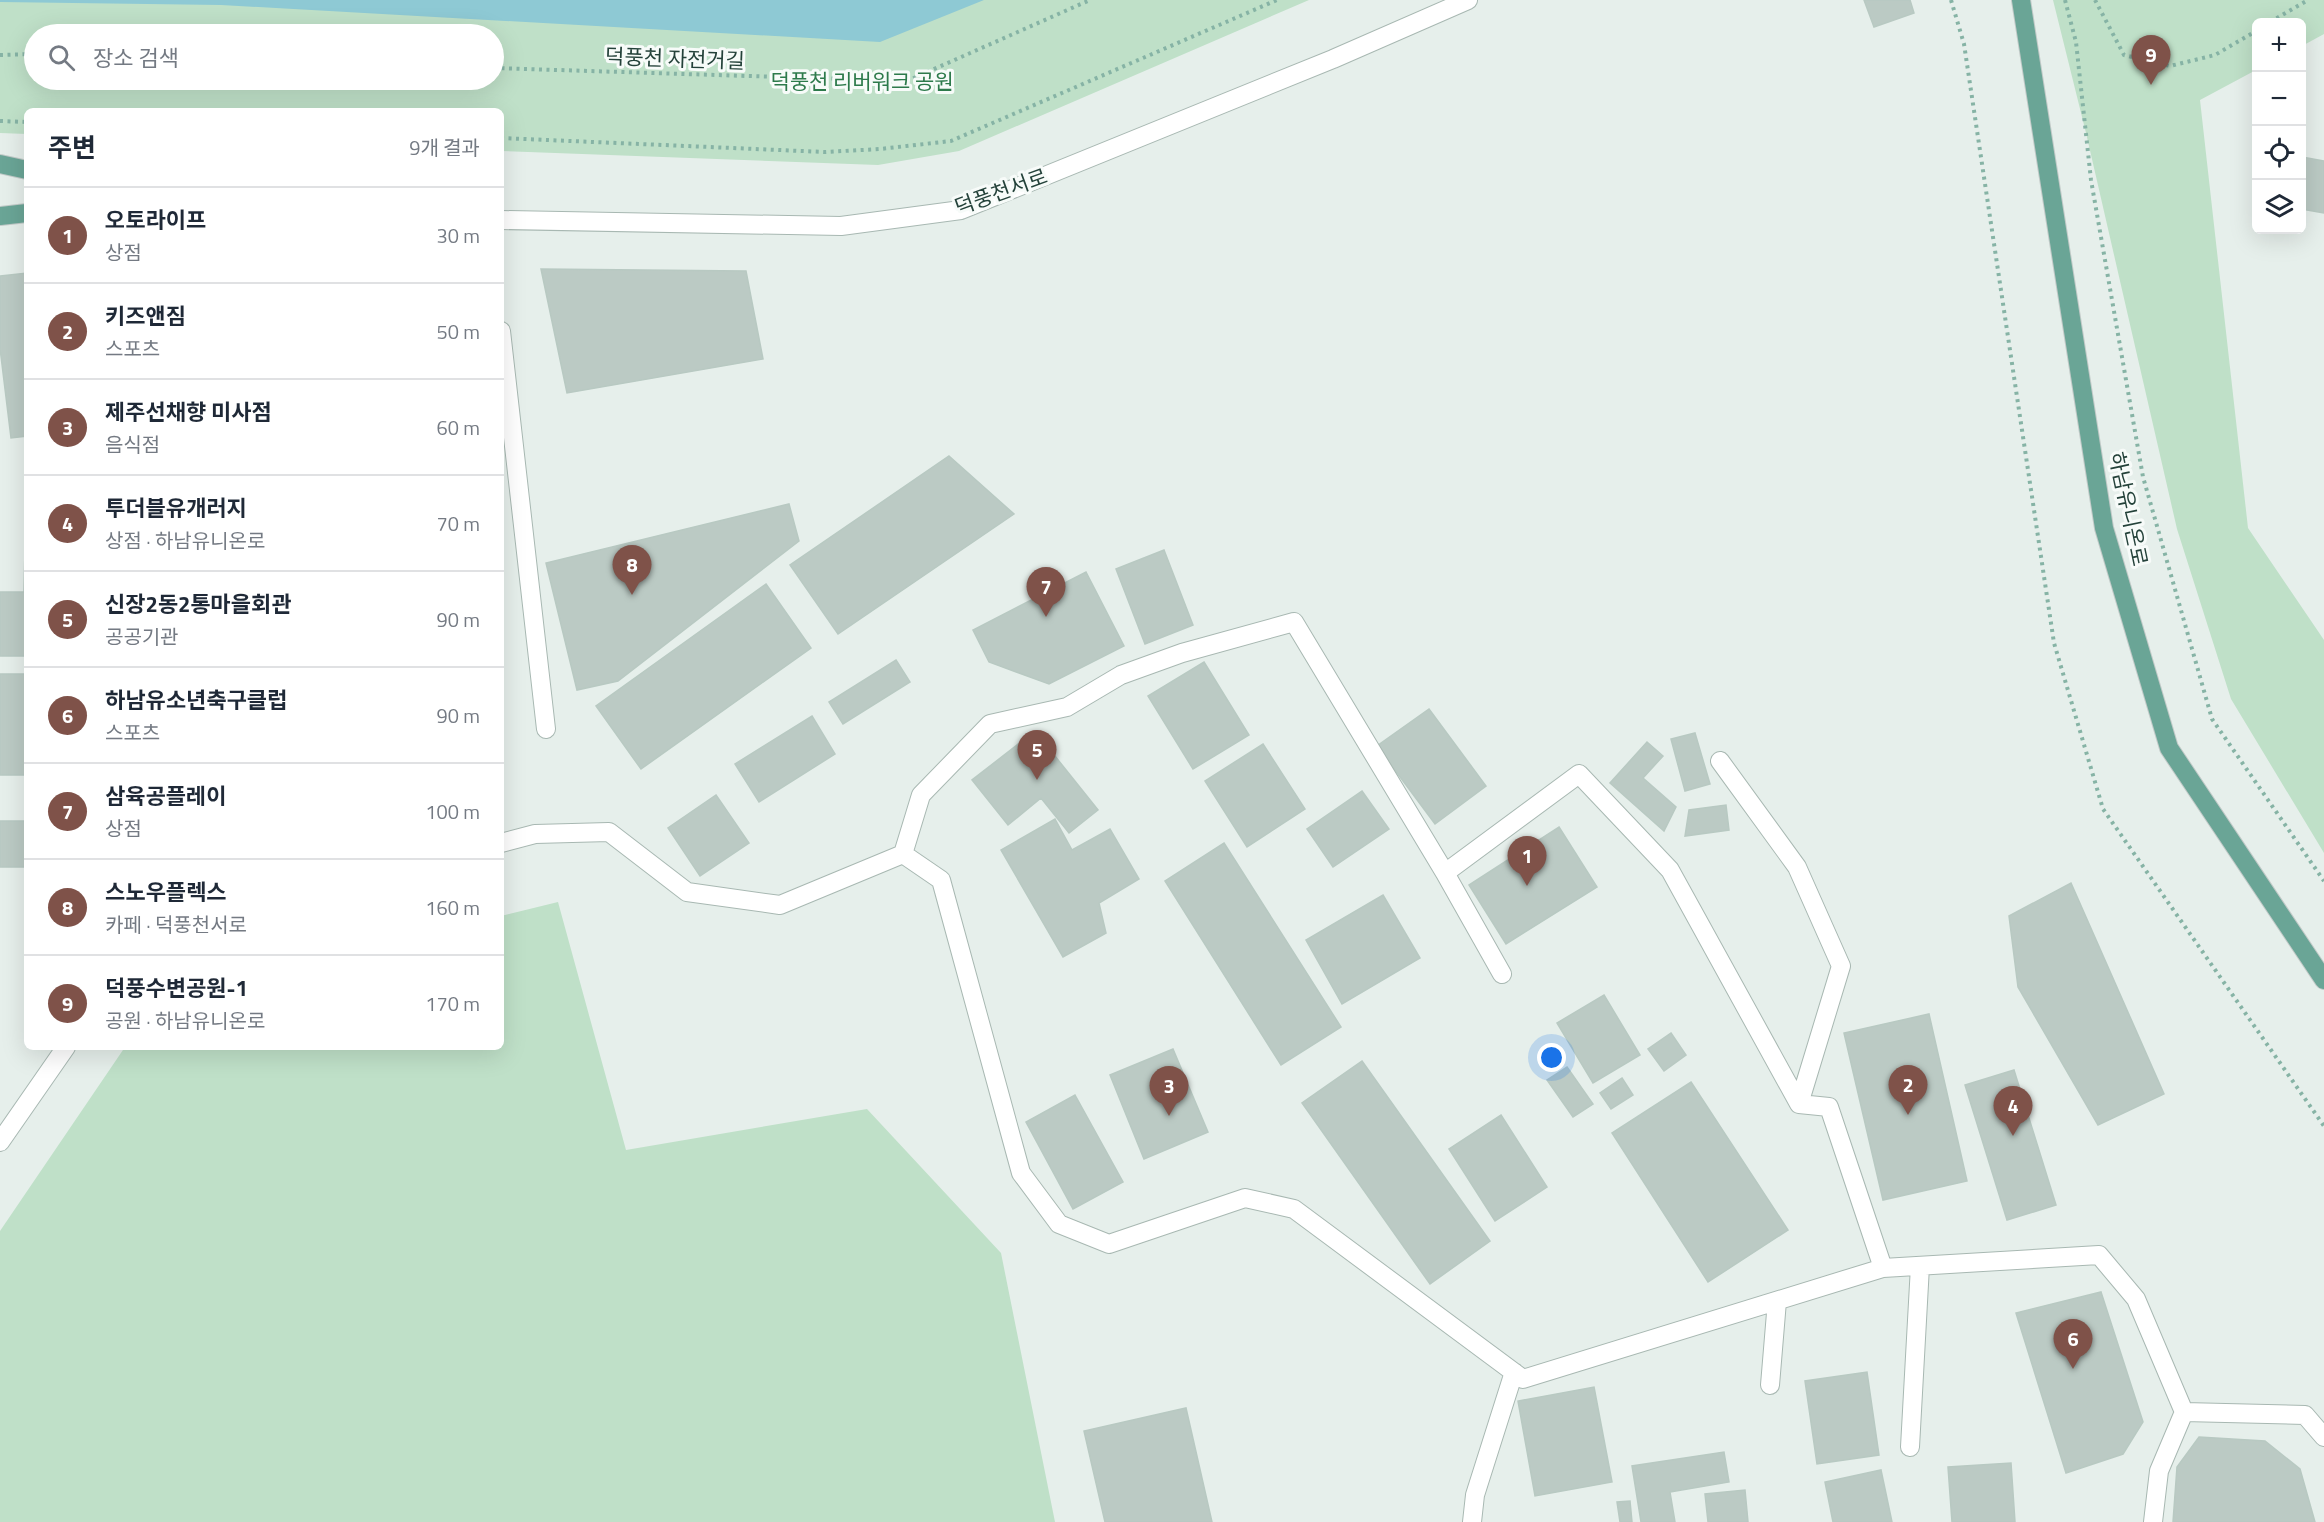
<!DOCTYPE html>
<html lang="ko">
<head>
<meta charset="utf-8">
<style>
	body { margin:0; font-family:"Titillium Web","Noto Sans KR",sans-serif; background:#f6f6f7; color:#1f2937 }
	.controls { position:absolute; right:18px; top:18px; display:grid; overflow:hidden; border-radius:9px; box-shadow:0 6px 24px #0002 }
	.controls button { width:54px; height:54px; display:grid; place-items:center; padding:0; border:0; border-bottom:2px solid #e0e1e3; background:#fff; color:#1f2937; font:30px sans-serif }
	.you { position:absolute; left:1552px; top:1058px; width:21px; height:21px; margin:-15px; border:4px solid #fff; border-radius:50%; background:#1a73e8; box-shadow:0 0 0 9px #1a73e833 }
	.badge { display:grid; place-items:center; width:39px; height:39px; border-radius:50%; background:#7f5249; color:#fff; font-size:20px; font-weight:700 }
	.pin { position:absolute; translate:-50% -50px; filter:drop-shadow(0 2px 3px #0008) }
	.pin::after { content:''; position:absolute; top:32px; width:21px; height:18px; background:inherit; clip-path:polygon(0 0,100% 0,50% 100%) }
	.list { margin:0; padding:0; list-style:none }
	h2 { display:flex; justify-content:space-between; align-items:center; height:78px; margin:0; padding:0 24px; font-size:26px }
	h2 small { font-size:20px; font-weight:400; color:#747a83 }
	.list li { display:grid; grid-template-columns:39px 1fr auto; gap:18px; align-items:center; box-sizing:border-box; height:96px; padding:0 24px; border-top:2px solid #e0e1e3 }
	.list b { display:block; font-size:22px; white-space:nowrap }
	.list p { margin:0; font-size:20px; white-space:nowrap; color:#747a83 }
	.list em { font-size:20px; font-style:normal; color:#747a83 }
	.icon { flex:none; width:33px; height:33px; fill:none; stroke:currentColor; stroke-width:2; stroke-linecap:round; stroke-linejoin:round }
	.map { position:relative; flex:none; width:2324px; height:1522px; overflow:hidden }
	.search { position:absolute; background:#fff; box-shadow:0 6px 24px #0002; left:24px; top:24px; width:480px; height:66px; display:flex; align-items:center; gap:15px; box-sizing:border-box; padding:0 21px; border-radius:33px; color:#747a83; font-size:22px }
	.panel { position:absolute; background:#fff; box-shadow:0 6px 24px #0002; left:24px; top:108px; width:480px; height:942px; border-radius:9px }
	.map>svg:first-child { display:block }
</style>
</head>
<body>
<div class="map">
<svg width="2324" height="1522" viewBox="0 0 2324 1522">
	<rect width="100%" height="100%" fill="#e6efeb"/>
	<!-- green -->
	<path fill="#bfe0c8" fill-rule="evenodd" d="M0,0H1309L959,151L878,165L501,151V111H27V134L0,133ZM34,34H494V80H34Z
		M2053,0H2324V34L2302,46V22H2256V70L2200,100L2248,528L2324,640V853L2231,699L2177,529L2086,133Z
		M558,902L626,1150L867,1109L1001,1253L1055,1522H0V1231L125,1047H501V916Z"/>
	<!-- water -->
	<path fill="#8ec9d4" d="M0,0H984L880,42L221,5L0,2Z"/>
	<!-- building -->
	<path fill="#bbcac4" stroke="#b8c9c2" stroke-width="1.5" d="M1864,0H1910L1914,13L1874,27Z
		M2302,157L2324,161V213L2302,209Z
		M541,269L746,271L763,359L567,393Z
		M27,273V436L11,438L0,348V276Z
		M949,456L1014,514L838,634L790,565Z
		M789,504L799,541L618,681L577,690L546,563Z
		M26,505L27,656H0V592H24Z
		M1164,550L1193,625L1145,644L1116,569Z
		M1086,572L1124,646L1049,684L989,662L973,630Z
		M766,584L811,648L641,769L596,706Z
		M896,660L910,682L843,724L829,702Z
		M1204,662L1249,735L1193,769L1148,696Z
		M0,674H27V775H0Z
		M1429,709L1486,786L1435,824L1377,746Z
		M812,716L835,754L759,802L735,764Z
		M1035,731L1098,810L1069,833L1041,798L1008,825L972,780Z
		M1695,733L1710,784L1685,791L1671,739Z
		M1647,742L1663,756L1643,778L1676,807L1664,831L1610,783Z
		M1263,744L1305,809L1247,847L1205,781Z
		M1362,791L1389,829L1333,867L1307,829Z
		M716,795L749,843L700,876L668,828Z
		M1726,805L1729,830L1685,836L1689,810Z
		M1055,819L1072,850L1110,829L1139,879L1099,903L1106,933L1063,957L1001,850Z
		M0,821H27V867H0Z
		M1559,827L1597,887L1506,944L1469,885Z
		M1224,843L1341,1027L1281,1065L1165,881Z
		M2071,883L2164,1094L2098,1125L2018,987L2009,916Z
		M1383,895L1420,958L1342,1004L1306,940Z
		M1604,995L1640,1055L1593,1083L1557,1023Z
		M1929,1014L1967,1181L1883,1200L1844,1033Z
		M1671,1033L1686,1055L1664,1071L1648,1049Z
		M1173,1049L1208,1132L1144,1159L1110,1075Z
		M1362,1061L1490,1241L1430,1284L1302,1103Z
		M1567,1067L1593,1104L1573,1117L1547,1080Z
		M2014,1070L2056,1205L2007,1220L1965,1085Z
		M1622,1078L1633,1095L1611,1109L1600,1093Z
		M1691,1082L1788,1230L1708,1282L1612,1133Z
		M1075,1095L1123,1182L1073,1209L1026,1122Z
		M1501,1115L1547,1187L1495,1221L1449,1149Z
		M2101,1292L2143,1422L2123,1454L2066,1473L2016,1313Z
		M1867,1372L1879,1455L1817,1464L1805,1381Z
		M1594,1387L1612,1482L1535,1496L1518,1401Z
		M1186,1408L1212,1522H1105L1084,1431Z
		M2199,1437L2265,1441L2300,1469L2315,1522H2173L2177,1467Z
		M1724,1452L1729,1482L1670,1492L1675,1522H1641L1632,1466Z
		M2011,1463L2015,1522H1952L1948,1467Z
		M1881,1470L1892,1522H1833L1825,1482Z
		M1745,1490L1748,1522H1708L1705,1494Z
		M1630,1501L1632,1522H1620L1617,1502Z"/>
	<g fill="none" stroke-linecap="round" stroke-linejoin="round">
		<defs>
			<path id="minor" d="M501,220L841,226L961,210L1333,59L1468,0
				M501,331L546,729
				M1720,761L1797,867L1841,966L1799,1104
				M501,843L535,834L609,832L687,892L780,905L903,854L941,880L1021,1173L1059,1224L1109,1244L1245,1198L1294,1209L1523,1379L1883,1268L2099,1255L2136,1299L2184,1412L2305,1415L2324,1437
				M903,854L921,795L990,724L1067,707L1121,675L1182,653L1294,622L1445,873L1579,774L1670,870L1799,1104L1829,1107L1883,1268
				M1445,873L1502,974
				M0,1142L66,1047
				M1770,1385L1777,1301
				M1910,1447L1920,1266
				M1472,1522L1475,1495L1514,1372
				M2153,1522L2159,1471L2184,1412"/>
			<path id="major" d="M2021,0L2104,528L2169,748L2324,980
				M0,164L27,170
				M0,216L27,213"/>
		</defs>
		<!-- minor casing -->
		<use href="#minor" stroke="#a8b8b2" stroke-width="20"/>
		<!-- major casing -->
		<use href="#major" stroke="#c2cac8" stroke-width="20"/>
		<!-- path -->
		<path stroke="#86b3a5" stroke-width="4" stroke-dasharray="3 4.5" stroke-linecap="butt" d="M1951,0L1964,44L2054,643L2103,809L2324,1126
			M2065,0L2076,42L2091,180L2143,477L2212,719L2324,881
			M2095,0L2124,55L2170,66L2215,55L2256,31
			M2270,22L2308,0
			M0,55L34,54
			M494,68L907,81L1090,0
			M0,121L27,122
			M501,138L825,152L880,149L951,141L1277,0"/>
		<!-- minor -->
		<use href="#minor" stroke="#fff" stroke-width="18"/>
		<!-- major -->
		<use href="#major" stroke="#6aa596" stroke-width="18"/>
	</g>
	<g text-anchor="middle" stroke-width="6" stroke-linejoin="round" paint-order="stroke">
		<!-- street labels -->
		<g font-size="21" fill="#24423a" stroke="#f7fbf9">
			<text transform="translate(675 59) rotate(2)" y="7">덕풍천 자전거길</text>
			<text transform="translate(1001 192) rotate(-20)" y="7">덕풍천서로</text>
			<text transform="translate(2128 509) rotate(78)" y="7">하남유니온로</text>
		</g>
		<!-- park labels -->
		<g font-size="21" fill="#2d7a4b" stroke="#f7fbf9">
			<text x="862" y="89">덕풍천 리버워크 공원</text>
		</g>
	</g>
</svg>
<div class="controls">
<button>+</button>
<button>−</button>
<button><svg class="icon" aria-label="locate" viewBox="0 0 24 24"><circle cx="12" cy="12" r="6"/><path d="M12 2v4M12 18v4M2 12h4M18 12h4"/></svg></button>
<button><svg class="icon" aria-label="layers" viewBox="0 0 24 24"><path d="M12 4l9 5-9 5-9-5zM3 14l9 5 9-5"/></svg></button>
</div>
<div class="you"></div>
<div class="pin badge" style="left:1527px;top:886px">1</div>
<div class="pin badge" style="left:1908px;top:1115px">2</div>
<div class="pin badge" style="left:1169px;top:1116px">3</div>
<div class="pin badge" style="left:2013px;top:1136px">4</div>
<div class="pin badge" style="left:1037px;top:780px">5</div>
<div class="pin badge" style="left:2073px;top:1369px">6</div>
<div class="pin badge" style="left:1046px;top:617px">7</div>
<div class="pin badge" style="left:632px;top:595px">8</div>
<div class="pin badge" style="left:2151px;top:85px">9</div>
<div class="search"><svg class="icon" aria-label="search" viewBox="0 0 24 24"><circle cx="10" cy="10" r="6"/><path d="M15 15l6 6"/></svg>장소 검색</div>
<section class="panel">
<h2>주변<small>9개 결과</small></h2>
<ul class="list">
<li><span class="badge">1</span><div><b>오토라이프</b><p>상점</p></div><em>30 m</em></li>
<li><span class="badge">2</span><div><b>키즈앤짐</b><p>스포츠</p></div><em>50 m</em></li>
<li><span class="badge">3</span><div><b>제주선채향 미사점</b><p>음식점</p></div><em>60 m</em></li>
<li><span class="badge">4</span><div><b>투더블유개러지</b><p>상점 · 하남유니온로</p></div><em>70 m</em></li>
<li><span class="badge">5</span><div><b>신장2동2통마을회관</b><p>공공기관</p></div><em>90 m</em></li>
<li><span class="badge">6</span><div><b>하남유소년축구클럽</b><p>스포츠</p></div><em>90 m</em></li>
<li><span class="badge">7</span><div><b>삼육공플레이</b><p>상점</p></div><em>100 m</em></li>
<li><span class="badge">8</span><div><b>스노우플렉스</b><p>카페 · 덕풍천서로</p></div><em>160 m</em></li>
<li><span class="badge">9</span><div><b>덕풍수변공원-1</b><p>공원 · 하남유니온로</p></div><em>170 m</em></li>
</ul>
</section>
</div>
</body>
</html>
